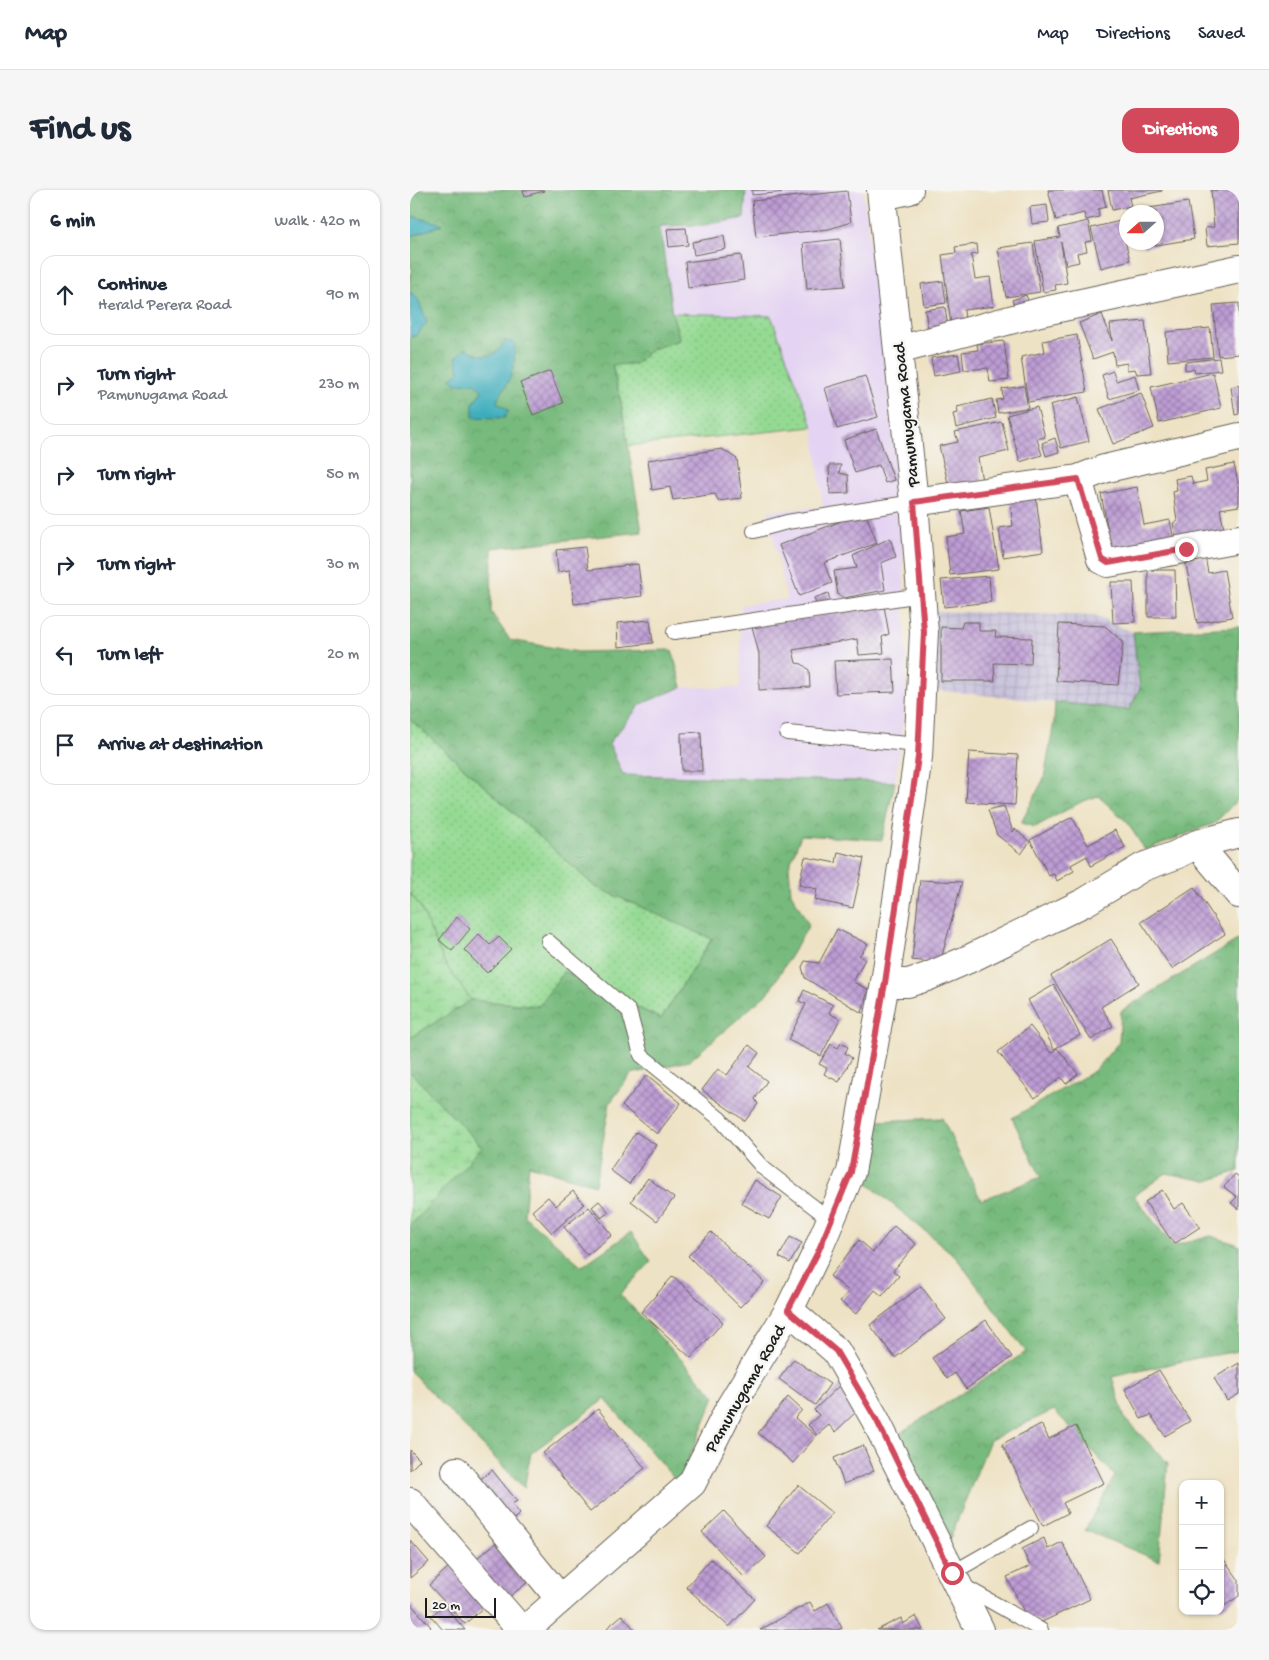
<!DOCTYPE html>
<html lang="en">
<head>
<meta charset="utf-8">
<style>
	body { margin:0; font-family:"Gochi Hand",sans-serif; background:#f6f6f7; color:#1f2937 }
	.controls { position:absolute; right:15px; bottom:15px; display:grid; overflow:hidden; border-radius:10px; box-shadow:0 1px 4px #0004 }
	.controls button { width:45px; height:45px; display:grid; place-items:center; padding:0; border:0; border-bottom:1px solid #e0e1e3; background:#fff; color:#1f2937; font:25px sans-serif }
	.compass { position:absolute; left:709px; top:15px; width:45px; height:45px; border-radius:50%; background:#fff; box-shadow:0 1px 4px #0004; rotate:249deg }
	.scale { position:absolute; left:15px; bottom:12px; width:71px; box-sizing:border-box; padding-left:5px; border:2px solid #1c1c1c; border-top:0; font-size:14px; line-height:18px; white-space:nowrap; color:#1c1c1c; -webkit-text-stroke:4px #f6f6f2; paint-order:stroke }
	.stop { position:absolute; width:15px; height:15px; margin:-11px; border:4px solid #d1495b; border-radius:50%; background:#fff }
	.stop.end { background:#d1495b; border-color:#fff; box-shadow:0 1px 5px #0008 }
	.list { margin:0; padding:0; list-style:none }
	h2 { display:flex; justify-content:space-between; align-items:center; height:65px; margin:0; padding:0 20px; font-size:21px }
	h2 small { font-size:16px; font-weight:400; color:#747a83 }
	.list li { display:grid; grid-template-columns:32px 1fr auto; gap:15px; align-items:center; box-sizing:border-box; height:80px; margin:0 10px 10px; padding:0 10px; border:1px solid #e0e1e3; border-radius:15px }
	.list b { display:block; font-size:19px; white-space:nowrap }
	.list p { margin:0; font-size:16px; white-space:nowrap; color:#747a83 }
	.list em { font-size:16px; font-style:normal; color:#747a83 }
	.icon { flex:none; width:28px; height:28px; fill:none; stroke:currentColor; stroke-width:2; stroke-linecap:round; stroke-linejoin:round }
	.map { position:relative; flex:none; width:829px; height:1440px; overflow:hidden; border-radius:15px }
	header { display:flex; align-items:center; gap:30px; box-sizing:border-box; height:70px; padding:0 25px; background:#fff; border-bottom:1px solid #e0e1e3 }
	header strong { font-size:24px }
	nav { display:flex; gap:28px; margin-inline-start:auto; font-size:18px }
	.intro { display:flex; align-items:center; justify-content:space-between; box-sizing:border-box; height:120px; padding:0 30px }
	h1 { margin:0; font-size:35px }
	.button { padding:12px 22px; border-radius:15px; background:#d1495b; color:#fff; font-size:18px; font-weight:700 }
	main { display:flex; gap:30px; padding:0 30px }
	aside { flex:1; background:#fff; border-radius:15px; box-shadow:0 1px 4px #0004 }
	.map>svg:first-child { display:block }
</style>
</head>
<body>
<header>
<strong>Map</strong>
<nav><a>Map</a><a>Directions</a><a>Saved</a></nav>
</header>
<div class="intro"><h1>Find us</h1><a class="button">Directions</a></div>
<main>
<aside>
<h2>6 min<small>Walk · 420 m</small></h2>
<ul class="list">
<li><svg class="icon" aria-label="ahead" viewBox="0 0 24 24"><path d="M12 20V5M6 11l6-6 6 6"/></svg><div><b>Continue</b><p>Herald Perera Road</p></div><em>90 m</em></li>
<li><svg class="icon" aria-label="right" viewBox="0 0 24 24"><path d="M7 20v-9h11M14 6l5 5-5 5"/></svg><div><b>Turn right</b><p>Pamunugama Road</p></div><em>230 m</em></li>
<li><svg class="icon" aria-label="right" viewBox="0 0 24 24"><path d="M7 20v-9h11M14 6l5 5-5 5"/></svg><div><b>Turn right</b></div><em>50 m</em></li>
<li><svg class="icon" aria-label="right" viewBox="0 0 24 24"><path d="M7 20v-9h11M14 6l5 5-5 5"/></svg><div><b>Turn right</b></div><em>30 m</em></li>
<li><svg class="icon" aria-label="left" viewBox="0 0 24 24"><path d="M17 20v-9H6M10 6l-5 5 5 5"/></svg><div><b>Turn left</b></div><em>20 m</em></li>
<li><svg class="icon" aria-label="arrive" viewBox="0 0 24 24"><path d="M6 21V4h12l-3 4 3 4H6"/></svg><div><b>Arrive at destination</b></div></li>
</ul>
</aside>
<div class="map">
<svg width="829" height="1440" viewBox="0 0 829 1440">
	<defs>
		<pattern id="industrial-grid" width="8" height="8" patternUnits="userSpaceOnUse" patternTransform="scale(1.25)"><rect width="8" height="8" fill="#c6c0da"/><path d="M0 4h8M4 0v8" fill="none" stroke="#aaa4ba"/></pattern>
		<pattern id="grass-dots" width="8" height="8" patternUnits="userSpaceOnUse" patternTransform="scale(1.25)"><rect width="8" height="8" fill="#94da93"/><path d="M2 2h.1M6 6h.1" fill="none" stroke="#7fba7e" stroke-width="1.8" stroke-linecap="round"/></pattern>
		<pattern id="forest-crowns" width="20" height="18" patternUnits="userSpaceOnUse" patternTransform="scale(1.25)"><rect width="20" height="18" fill="#77ba7d"/><path d="M2 6a3 3 0 1 1 6 0M12 15a3 3 0 1 1 6 0" fill="none" stroke="#669f6b"/></pattern>
		<pattern id="wetland-marsh" width="20" height="14" patternUnits="userSpaceOnUse" patternTransform="scale(1.25)"><rect width="20" height="14" fill="#94da93"/><path d="M1 5h8M5 5V1M11 12h8M15 12V8" fill="none" stroke="#7fba7e"/></pattern>
		<pattern id="building-cross-hatch" width="8" height="8" patternUnits="userSpaceOnUse" patternTransform="scale(1.25)"><rect width="8" height="8" fill="#bd9cd4"/><path d="M0 0l8 8M0 8l8-8" fill="none" stroke="#997eab"/></pattern>
	</defs>
	<rect width="100%" height="100%" fill="#f6f6f2"/>
	<filter id="ink" filterUnits="userSpaceOnUse"><feTurbulence type="fractalNoise" baseFrequency=".02" numOctaves="2"/><feDisplacementMap in="SourceGraphic" scale="10" xChannelSelector="R" yChannelSelector="G"/><feConvolveMatrix kernelMatrix="1 2 1 2 8 2 1 2 1" color-interpolation-filters="sRGB"/></filter>
	<filter id="wash" filterUnits="userSpaceOnUse"><feTurbulence type="fractalNoise" baseFrequency=".0096" numOctaves="4" result="noise"/><feDisplacementMap in="SourceGraphic" scale="20" xChannelSelector="R" yChannelSelector="G"/><feGaussianBlur stdDeviation="1.12" result="paint"/><feColorMatrix in="noise" values="0 0 0 0 0 0 0 0 0 0 0 0 0 0 0 0 0 1.4 0 .05"/><feComposite in="paint" operator="in"/></filter>
	<g filter="url(#wash)">
		<rect width="100%" height="100%" fill="#eee2c4"/>
		<!-- built -->
		<path fill="#e4d3f2" d="M336,0H453L491,303L497,505L485,592L213,585L199,553L231,514L272,497L330,498L331,415L377,409L358,321L413,317L403,237L361,127L262,123L249,36L294,35L334,28Z"/>
		<!-- industrial -->
		<path fill="url(#industrial-grid)" d="M522,421L684,426L723,442L730,498L719,520L524,500Z"/>
		<!-- grass -->
		<path fill="url(#grass-dots)" stroke="#587b58" d="M262,123L361,126L403,237L218,256L211,213L202,174H225L242,159L269,150Z
			M0,529L184,696L302,748L251,829L154,781L129,816L61,810L35,774L10,716L0,703Z"/>
		<!-- forest -->
		<path fill="url(#forest-crowns)" stroke="#4a6b4c" d="M0,0H336L334,28L294,35L250,36L262,123L270,150L242,159L225,174L202,175L211,213L232,342L82,358L81,422L100,450L168,462L262,460L272,497L231,514L199,553L213,585L485,592L472,650L391,645L379,676L381,703L399,735L359,802L279,871L221,884L200,913L185,995L119,975L114,1026L172,1076L221,1042L241,1072L210,1104L305,1206L269,1294L195,1209L121,1263L114,1298L0,1181V1036L72,957L0,882V848L61,810L129,816L154,781L251,829L302,749L184,696L0,529V147L6,146L8,109L0,102V86L3,79L0,77V47L32,34L0,26Z
			M829,437V608L805,633L735,660L717,632L688,606L671,612L625,637L611,633L634,588L644,532L645,512L719,520L730,498L723,442Z
			M829,749V981L797,991L756,983L724,1006L763,1056L801,1046L829,1055V1161L787,1168L702,1187L715,1229L758,1273L749,1371L675,1340L705,1286L644,1220L580,1250L539,1351L490,1243L616,1162L545,1066L452,989L468,931L532,928L571,1010L631,987L602,928L684,881L709,852L711,821Z"/>
		<!-- wetland -->
		<path fill="url(#wetland-marsh)" stroke="#587b58" d="M0,703L10,716L35,774L61,810L0,848Z
			M0,882L72,957L0,1036Z"/>
		<!-- water -->
		<path fill="#3eadbc" stroke="#2d646c" d="M0,26L33,34L0,47Z
			M0,102L8,109L17,133L5,146L0,147Z
			M95,151L105,153C104,165 105,179 99,190C95,198 89,204 87,212L99,221L94,228L63,227V213L72,201L65,193L47,194L40,189L49,182L46,167L56,158C73,169 84,170 95,151Z"/>
		<g id="blocks">
			<!-- building -->
			<path fill="url(#building-cross-hatch)" d="M113,0H134V1L115,6Z
				M342,0H389V1L342,5Z
				M638,0H692L696,17L688,19L689,27L676,30L674,23L646,30Z
				M698,0H752V1L719,8L721,16L702,20Z
				M801,0H829V53L797,56L795,38L804,37Z
				M437,1L441,32L419,39L346,47L342,11Z
				M778,12L784,49L734,57L733,52H746V22H740L739,18Z
				M637,15L639,32L622,34L620,17Z
				M678,31L682,51L675,52L677,61L667,63L669,72L656,75L651,52L657,93L645,95L646,100L633,102L625,51L650,47L648,38Z
				M710,31L720,70L691,78L681,38Z
				M276,38L278,55L259,57L257,39Z
				M314,46L316,59L284,65L282,52Z
				M430,49L435,96L397,99L393,53Z
				M623,53L630,102L596,107L588,58Z
				M567,54L568,64L561,65L565,89L580,87L584,116L554,120L555,133L541,135L532,65L546,63L545,57Z
				M331,65L334,90L278,98L275,72Z
				M533,91L536,113L514,116L511,94Z
				M616,105L620,116L606,121L602,110Z
				M829,113V164L808,166L803,115Z
				M535,117L538,138L518,140L515,120Z
				M692,124L702,151L700,134L735,131L741,183L727,184L725,179L717,180V173L705,175L703,162L683,169L669,133Z
				M800,138L803,167L758,171L756,142Z
				M667,145L677,202L618,212L611,167L635,162L633,151Z
				M594,151L599,190L580,192L578,178L554,180L552,162L568,160L567,154Z
				M548,164L551,181L524,186L521,168Z
				M809,168L811,180L785,183L784,179L775,180V172Z
				M140,181L153,213L123,225L110,193Z
				M703,181L706,191L725,185L729,200L699,209L692,185Z
				M803,183L811,218L749,233L741,197Z
				M455,186L468,227L427,239L415,198Z
				M829,195V224L825,225L821,197Z
				M614,196L618,218L588,223L586,210L593,209L592,199Z
				M731,203L744,238L703,254L689,219Z
				M668,207L679,251L651,258L640,215Z
				M582,209L586,228L546,238L543,224L548,223L547,217Z
				M627,217L635,247L627,249L632,265L610,272L597,225Z
				M592,232L599,261L568,268L572,291L539,297L529,256L548,252L545,242Z
				M466,239L484,290L475,293L469,275L445,283L434,250Z
				M645,248L649,262L636,266L632,253Z
				M312,259L327,269L332,308L308,311L305,304L263,310L260,297L242,300L238,270Z
				M824,274L829,297V316L810,319L815,344L767,353L763,333L767,331L763,302L767,301L765,289L781,286L783,294L797,291L795,280Z
				M419,275H431L429,283L438,285L439,303L420,304Z
				M727,297L734,335L760,330L765,356L703,367L691,304Z
				M626,307L633,361L593,367L589,338L603,336L600,310Z
				M579,317L589,379L540,385L536,347L555,344L551,321Z
				M455,322L467,353L414,373L422,393L389,406L369,355Z
				M480,348L486,367L471,373L475,400L434,408L428,405L424,381L447,378L443,366Z
				M175,357L178,380L228,374L232,406L164,414L160,380L148,382L146,360Z
				M795,366L798,383L814,380L822,427L787,433L775,369Z
				M738,380H765L766,427H738Z
				M579,386L581,412L534,417L531,390Z
				M701,392H723L725,432L703,433Z
				M418,403L421,413L407,417L404,408Z
				M474,416L479,444L472,447L474,463L449,465L447,449L383,460L386,473L392,474L399,480L400,497L349,500V464L342,436Z
				M240,430L243,453L208,457L207,433Z
				M553,432H569V441H586L585,447L622,448L621,474L584,473L585,491H531V437L551,438Z
				M649,434L695,436L713,452L708,495L646,491Z
				M483,469L485,502L426,504L424,471Z
				M291,542L292,581H272L271,543Z
				M559,562L608,565L605,615L556,612Z
				M594,616L603,642L605,639L620,652L611,664L587,645L578,620Z
				M662,627L678,655L705,640L715,657L681,676L677,666L661,675L664,681L647,691L644,684L639,686L620,650Z
				M428,662L454,668L443,718L405,710L407,699L389,695L395,667L426,673Z
				M510,690L552,692L530,773L502,770Z
				M784,697L815,744L762,779L731,732Z
				M47,727L60,739L42,761L29,750Z
				M427,739L458,754L449,766L455,769L443,792L458,799L452,823L395,788L392,777L395,771L409,773Z
				M69,744L80,755L89,747L101,759L77,783L54,760Z
				M701,749L729,793L691,817L703,836L681,850L641,786Z
				M644,795L670,845L644,859L618,810Z
				M394,800L423,815L419,823L430,829L411,866L378,850L396,814L389,811Z
				M620,836L641,863L647,858L668,884L656,894L651,887L625,908L588,862Z
				M431,853L438,857L435,863L442,868L429,892L414,884L417,878L409,874L421,854L428,858Z
				M339,855L349,863L339,877L357,891L345,909L348,914L335,931L292,900L308,879L317,885Z
				M237,885L271,913L247,944L212,916Z
				M226,942L246,955L219,994L200,980Z
				M825,984L829,987V1020L821,1013L827,1007L814,997Z
				M238,988L264,1008L247,1031L221,1011Z
				M345,990L372,1007L359,1029L331,1013Z
				M752,1000L764,1019L773,1013L790,1037L764,1054L735,1012Z
				M163,1001L174,1014L142,1043L122,1021L138,1007L146,1016Z
				M189,1011L199,1022L191,1028L182,1017Z
				M179,1017L202,1045L177,1065L154,1037Z
				M484,1036L506,1054L483,1081L489,1086L472,1106L465,1100L446,1124L430,1111L439,1101L420,1086L449,1050L463,1062Z
				M301,1042L354,1092L330,1117L278,1066Z
				M380,1047L392,1053L380,1073L369,1067Z
				M263,1086L313,1132L281,1168L231,1122Z
				M511,1096L536,1129L485,1168L460,1135Z
				M576,1130L602,1167L556,1199L545,1183L537,1189L522,1168Z
				M384,1169L420,1194L405,1215L369,1189Z
				M829,1173V1204L817,1211L804,1188Z
				M749,1180L780,1231L755,1246L741,1225L731,1229L715,1199Z
				M431,1194L444,1208L439,1212L447,1221L425,1242L419,1235L407,1245L398,1235L409,1225L404,1220Z
				M378,1207L392,1220L385,1228L406,1246L383,1273L348,1243Z
				M188,1219L235,1278L180,1322L133,1263Z
				M631,1234L639,1249L666,1236L694,1293L653,1313L658,1323L633,1336L592,1254Z
				M453,1255L464,1281L434,1294L424,1268Z
				M0,1260L10,1270L0,1280Z
				M82,1280L107,1311L102,1314L110,1324L96,1335L63,1295Z
				M388,1295L422,1323L390,1363L356,1336Z
				M314,1321L356,1367L334,1387L292,1342Z
				M634,1348L638,1359L652,1352L680,1409L632,1432L616,1426L597,1387L620,1376L612,1359Z
				M91,1349L122,1389L94,1411L63,1371Z
				M0,1350L19,1372L0,1388Z
				M810,1364L829,1390V1406L810,1419Z
				M301,1369L345,1409L319,1437L276,1397Z
				M41,1375L77,1414L55,1434L19,1395Z
				M400,1412L405,1421L418,1413L432,1438L428,1440H350Z
				M0,1413L21,1437L18,1440H0Z
				M34,1415L55,1440H33L21,1426Z
				M212,1425L225,1440H199L197,1438Z
				M506,1426L513,1440H467L491,1428L493,1434Z"/>
		</g>
	</g>
	<g filter="url(#ink)">
		<use href="#blocks" fill-opacity="0" stroke="#666157" stroke-width="1"/>
		<g fill="none" stroke-linecap="round" stroke-linejoin="round">
			<defs>
				<path id="lane" d="M344,341L377,332L504,312
					M264,442L511,405
					M377,543L509,555
					M138,751L219,821L231,865L310,929L353,978L421,1030
					M542,1383L621,1338
					M552,1395L631,1440"/>
				<path id="street" d="M472,6L499,0
					M488,160L630,122L829,79
					M668,289L691,369L698,373L829,349
					M504,312L668,289L694,279L829,247
					M787,654L829,704
					M475,793H498L517,787L561,768L675,712L733,677L766,665L787,654L829,643
					M379,1120L426,1161L465,1229L570,1440
					M46,1281L150,1409
					M0,1312L111,1440"/>
				<path id="primary" d="M115,1440L282,1293L320,1217L379,1120L407,1062L441,982L475,793L508,567L514,442L504,312L471,0"/>
			</defs>
			<!-- lane casing -->
			<use href="#lane" stroke="#666157" stroke-width="16"/>
			<!-- street casing -->
			<use href="#street" stroke="#666157" stroke-width="30"/>
			<!-- primary casing -->
			<use href="#primary" stroke="#666157" stroke-width="30"/>
			<!-- lane -->
			<use href="#lane" stroke="#fff" stroke-width="14"/>
			<!-- street -->
			<use href="#street" stroke="#fff" stroke-width="28"/>
			<!-- primary -->
			<use href="#primary" stroke="#fff" stroke-width="28"/>
		</g>
	</g>
	<g fill="none" stroke-linecap="round" stroke-linejoin="round" filter="url(#ink)">
		<!-- route -->
		<path stroke="#d1495b" stroke-width="6" d="M542,1383L466,1229L426,1161L378,1120L408,1062L441,982L475,793L508,567L514,442L504,312L668,289L692,369L698,373L776,359"/>
	</g>
	<g text-anchor="middle" stroke-width="5" stroke-linejoin="round" paint-order="stroke">
		<!-- street labels -->
		<g font-size="18" fill="#1c1c1c" stroke="#f6f6f2">
			<text transform="translate(495 225) rotate(-96)" y="6">Pamunugama Road</text>
			<text transform="translate(334 1198) rotate(-60)" y="6">Pamunugama Road</text>
		</g>
	</g>
</svg>
<div class="controls">
<button>+</button>
<button>−</button>
<button><svg class="icon" aria-label="locate" viewBox="0 0 24 24"><circle cx="12" cy="12" r="6"/><path d="M12 2v4M12 18v4M2 12h4M18 12h4"/></svg></button>
</div>
<svg class="compass" viewBox="-18 -18 36 36"><path d="M0-13l5 13h-10z" fill="#e53935"/><path d="M0 13l5-13h-10z" fill="#747a83"/></svg>
<div class="scale">20 m</div>
<div class="stop" style="left:542px;top:1383px"></div>
<div class="stop end" style="left:776px;top:359px"></div>
</div>
</main>
</body>
</html>
